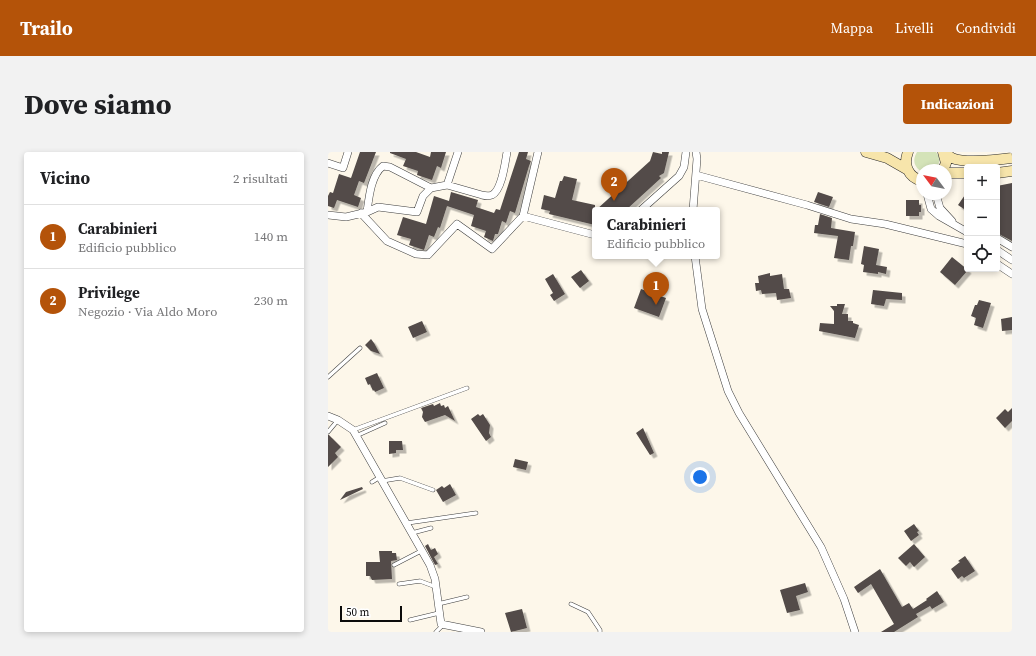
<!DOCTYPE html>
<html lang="it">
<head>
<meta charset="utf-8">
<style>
	body { margin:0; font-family:"Source Serif 4",serif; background:#f2f2f2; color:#202124 }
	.controls { position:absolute; right:12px; top:12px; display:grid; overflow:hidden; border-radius:4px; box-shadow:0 2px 6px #0003 }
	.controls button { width:36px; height:36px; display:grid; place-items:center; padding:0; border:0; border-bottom:1px solid #e0e0e0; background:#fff; color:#202124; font:20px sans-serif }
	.compass { position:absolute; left:588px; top:12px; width:36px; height:36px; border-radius:50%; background:#fff; box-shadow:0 2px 6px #0003; rotate:302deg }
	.scale { position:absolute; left:12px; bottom:10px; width:62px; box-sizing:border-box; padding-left:4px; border:2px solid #0b0b0b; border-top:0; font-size:11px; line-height:14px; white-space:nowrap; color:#0b0b0b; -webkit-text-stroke:3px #fff; paint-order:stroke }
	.you { position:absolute; left:372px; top:325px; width:14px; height:14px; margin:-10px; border:3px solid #fff; border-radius:50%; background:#1a73e8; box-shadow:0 0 0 6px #1a73e833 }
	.badge { display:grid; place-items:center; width:26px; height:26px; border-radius:50%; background:#b45309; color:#fff; font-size:13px; font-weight:700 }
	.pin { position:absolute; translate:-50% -33px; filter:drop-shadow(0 1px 2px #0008) }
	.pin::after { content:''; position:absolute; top:21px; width:14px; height:12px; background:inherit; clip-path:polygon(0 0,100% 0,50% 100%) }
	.popup { position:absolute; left:264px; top:55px; width:128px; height:52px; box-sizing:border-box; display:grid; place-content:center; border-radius:4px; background:#fff; filter:drop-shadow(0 1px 3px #0005); font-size:13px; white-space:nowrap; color:#757577 }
	.popup b { font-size:15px; color:#202124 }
	.popup::after { content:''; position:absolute; left:50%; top:100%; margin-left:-8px; border:8px solid transparent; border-top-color:#fff }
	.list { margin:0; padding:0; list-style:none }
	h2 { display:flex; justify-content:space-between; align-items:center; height:52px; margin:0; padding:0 16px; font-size:17px }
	h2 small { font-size:13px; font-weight:400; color:#757577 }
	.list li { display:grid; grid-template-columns:26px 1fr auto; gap:12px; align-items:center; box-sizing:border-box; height:64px; padding:0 16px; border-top:1px solid #e0e0e0 }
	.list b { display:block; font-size:15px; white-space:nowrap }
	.list p { margin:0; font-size:13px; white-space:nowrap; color:#757577 }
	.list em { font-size:13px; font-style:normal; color:#757577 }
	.icon { flex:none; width:22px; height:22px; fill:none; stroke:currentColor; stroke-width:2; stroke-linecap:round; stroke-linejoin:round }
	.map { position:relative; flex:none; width:684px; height:480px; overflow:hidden; border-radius:4px }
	header { display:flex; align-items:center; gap:24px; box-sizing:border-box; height:56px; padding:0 20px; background:#b45309; color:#fff }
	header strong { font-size:19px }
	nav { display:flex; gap:22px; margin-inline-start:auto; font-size:14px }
	.intro { display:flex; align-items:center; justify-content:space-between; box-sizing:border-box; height:96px; padding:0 24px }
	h1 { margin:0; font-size:28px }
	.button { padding:10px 18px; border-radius:4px; background:#b45309; color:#fff; font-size:14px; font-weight:700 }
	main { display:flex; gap:24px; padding:0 24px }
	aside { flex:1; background:#fff; border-radius:4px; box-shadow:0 2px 6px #0003 }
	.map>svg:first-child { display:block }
</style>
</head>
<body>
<header>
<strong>Trailo</strong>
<nav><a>Mappa</a><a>Livelli</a><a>Condividi</a></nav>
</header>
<div class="intro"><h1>Dove siamo</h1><a class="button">Indicazioni</a></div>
<main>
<aside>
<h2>Vicino<small>2 risultati</small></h2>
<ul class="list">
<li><span class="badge">1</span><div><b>Carabinieri</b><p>Edificio pubblico</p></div><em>140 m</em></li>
<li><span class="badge">2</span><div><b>Privilege</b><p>Negozio · Via Aldo Moro</p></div><em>230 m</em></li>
</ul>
</aside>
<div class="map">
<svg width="684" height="480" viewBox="0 0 684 480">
	<defs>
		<filter id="shadow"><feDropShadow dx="3.5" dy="3.5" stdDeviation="0" flood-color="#0004"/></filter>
	</defs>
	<rect width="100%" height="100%" fill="#fdf7ea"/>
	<!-- green -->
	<path fill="#d4e3b8" d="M589,0H608C613,6 612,12 607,18H594V20C586,15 584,8 589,0Z"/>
	<!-- building -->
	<path fill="#524b48" filter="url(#shadow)" d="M32,0H48L36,31L31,29L26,43L33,46L30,55L9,48L6,56L0,54V44L2,40L5,41L11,22L23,26Z
		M62,0H88L102,5L103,0H118L113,16L109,14L104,28L89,23L90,19L75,14L78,7L62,1Z
		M191,0H200L198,7L203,9L201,14L187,61L182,59L178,71L174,69L170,82H167L165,89L156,85L158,79L143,74L146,63L119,54L120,51L112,76L110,75L106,85L101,83L96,98L81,93L83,87L69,83L75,65L98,72L106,44L121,49L123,40L150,48L148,55L166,61L168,57L172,58Z
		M325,0L334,2V0H341L336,21L331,24L333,26L298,58H268L322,9Z
		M236,24L249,27L244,48L267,53V73L221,62L222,59L213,57L216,43L227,46L232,29H234Z
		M684,31V89L669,81V34Z
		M490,40L505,45L501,55L486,50Z
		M639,40V59L630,53Z
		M578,48H591V53H593V60H591V64H578Z
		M492,62L504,66L503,76L527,80L525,94H523L521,108L506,106L510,84L486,81L487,73H490Z
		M536,94L551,97L548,113L559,115L558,122L550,120V122L535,120L536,113L533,112Z
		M624,105L640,118L627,133L612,120Z
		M253,118L261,129L252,136L243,125Z
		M442,121V124L454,122L456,137H461L463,146L449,148L448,141L434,142L433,138L428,139L427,131H431L430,124Z
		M225,122L237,142L226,149L222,143L225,141L217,127Z
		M313,137L338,146L331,165L306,156Z
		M545,138L574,141V148L558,147L556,154L543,152Z
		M651,148L663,151L655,176L646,173L648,166L643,164L647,153H649Z
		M509,152H517L514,162H520V169H525V171L531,173L527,186L491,179L492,171L506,172V159L502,154H509Z
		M684,165V178L674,179L673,167Z
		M94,169L99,180L85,186L80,175Z
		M43,187L46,191L52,202L43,199L37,193Z
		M49,221L56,236L47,240L46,238L45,239L42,232L40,233L37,226Z
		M112,251L113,254L116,253L117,256L120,254L127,269L117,263L97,270L94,265L95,260L93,256L105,252L106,254Z
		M684,256V269L677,276L668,266L677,257L680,260Z
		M150,262L152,264L155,262L162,273L161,281L163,285L158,289L143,267Z
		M315,276L326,301L322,303L308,281Z
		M0,283H1L13,295L7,301L10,305L0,315Z
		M61,289H74L75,298H68V301L61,302Z
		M187,307L200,310L198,318L185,315Z
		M122,332L128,343L115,350L108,338L114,334L116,336Z
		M34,335L35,337L12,348L18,340Z
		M586,372L591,379L589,380L591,383L583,389L576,379Z
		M100,392L103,398L107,396L110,402L106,405L110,412L107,413L97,394Z
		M586,392L597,405L586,415L582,410L578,414L570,406Z
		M51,399H64V401H68L69,408L63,409L64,427L44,428L42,424H38V410H52Z
		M637,404L647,419L636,426L634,424L630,427L623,417L632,410L630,409Z
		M552,417L574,455L581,451L585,457L599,448L598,447L609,439L616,450L604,457L602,454L588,462L590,465L566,480H553L566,472L543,432L530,441L526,435Z
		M477,431L480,440L468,444L472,458L459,461L452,438Z
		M194,457L199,476L183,480L177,461Z"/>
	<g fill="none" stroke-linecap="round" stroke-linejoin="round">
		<defs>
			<path id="lane" d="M0,225L32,196
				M25,278L139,236
				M0,280L10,268
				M28,284L57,271
				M54,329L72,326L105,338
				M44,330L52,325
				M79,371L148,361
				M84,381L103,376
				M66,413L93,399
				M71,432L92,429L108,435
				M110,452L139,445
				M243,452L260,460L272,478V480
				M82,468L111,461
				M108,480L115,473"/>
			<path id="street" d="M0,11L15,16L20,0
				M368,23L479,53L523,67L557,72L639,92
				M119,33L130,0
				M103,36L119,33L154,43C158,44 161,44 164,43C174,38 177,11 179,0
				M599,42L603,57L611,64L639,80
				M608,42L612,56L624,69
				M313,58L351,24L356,15L358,0
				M365,58L369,7L368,0
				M39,60C41,45 43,23 55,14L62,15L103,36
				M33,61L59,89L88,102L100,103L129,72L164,97L195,64L210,0
				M0,63L18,65L39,60L50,55L89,60L95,44L103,36
				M195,64L267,83
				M669,86L684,95
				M669,98L684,108
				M367,104L374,157L400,239L411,261L493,395L516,447L527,480
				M669,112L684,122
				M0,264L10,268L25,278L102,413L107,427L113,472L153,480"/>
			<path id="secondary" d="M538,0L559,6L580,18
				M580,0C575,13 580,25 594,29
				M616,0C618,2 621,4 624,6C638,12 669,8 684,6
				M615,18L618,11L615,0
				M618,21H639
				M669,21L684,19"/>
		</defs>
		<!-- lane casing -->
		<use href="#lane" stroke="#3e3e3e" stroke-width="4.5"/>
		<!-- street casing -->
		<use href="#street" stroke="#3e3e3e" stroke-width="8"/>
		<!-- secondary casing -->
		<use href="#secondary" stroke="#2d2d2d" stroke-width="11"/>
		<!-- lane -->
		<use href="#lane" stroke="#fff" stroke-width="3.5"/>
		<!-- street -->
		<use href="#street" stroke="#fff" stroke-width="7"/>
		<!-- secondary -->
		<use href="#secondary" stroke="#f7e5ab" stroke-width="10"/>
	</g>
</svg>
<div class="controls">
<button>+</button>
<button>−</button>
<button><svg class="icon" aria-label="locate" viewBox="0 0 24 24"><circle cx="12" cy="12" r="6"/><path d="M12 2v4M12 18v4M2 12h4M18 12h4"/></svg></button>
</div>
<svg class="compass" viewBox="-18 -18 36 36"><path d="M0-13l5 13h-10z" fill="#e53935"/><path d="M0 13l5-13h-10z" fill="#757577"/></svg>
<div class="scale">50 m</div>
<div class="you"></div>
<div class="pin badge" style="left:328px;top:153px">1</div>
<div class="popup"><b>Carabinieri</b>Edificio pubblico</div>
<div class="pin badge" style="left:286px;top:49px">2</div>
</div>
</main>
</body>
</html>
